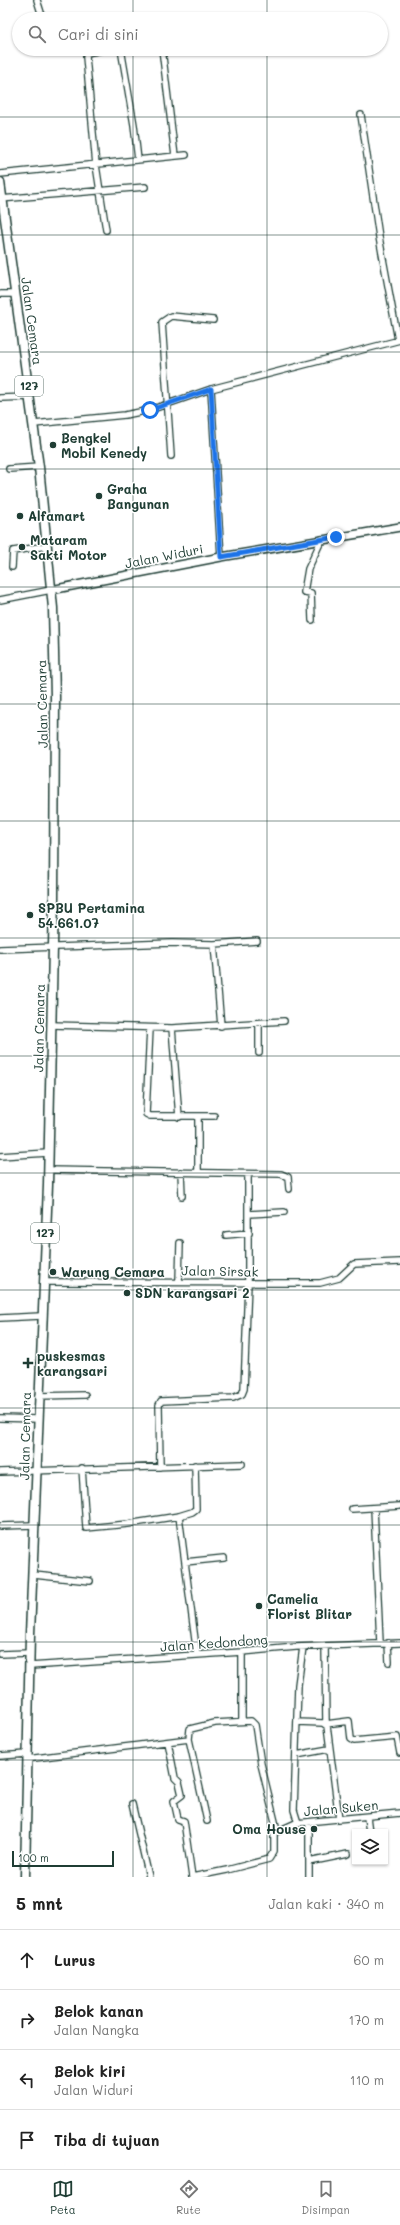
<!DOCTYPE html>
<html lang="id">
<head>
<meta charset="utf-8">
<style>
	body { margin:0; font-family:Mali,sans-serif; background:#f6f6f6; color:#222 }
	.controls { position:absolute; right:12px; bottom:12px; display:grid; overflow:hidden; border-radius:0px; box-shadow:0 1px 3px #0004 }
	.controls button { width:36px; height:36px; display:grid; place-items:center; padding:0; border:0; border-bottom:1px solid #e0e0e0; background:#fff; color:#222; font:20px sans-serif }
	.scale { position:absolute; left:12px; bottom:10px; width:102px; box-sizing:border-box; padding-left:4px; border:2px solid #1f3d34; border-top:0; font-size:11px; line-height:14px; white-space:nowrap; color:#1f3d34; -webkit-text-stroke:3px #fff; paint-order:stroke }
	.stop { position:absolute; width:12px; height:12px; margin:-9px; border:3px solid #1a73e8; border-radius:50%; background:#fff }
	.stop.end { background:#1a73e8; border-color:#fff; box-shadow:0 1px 4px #0008 }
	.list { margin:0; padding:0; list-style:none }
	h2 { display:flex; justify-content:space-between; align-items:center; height:52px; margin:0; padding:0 16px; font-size:17px }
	h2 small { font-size:13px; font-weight:400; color:#767676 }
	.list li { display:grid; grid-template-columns:26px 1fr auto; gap:12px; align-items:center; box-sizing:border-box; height:60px; padding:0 16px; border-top:1px solid #e0e0e0 }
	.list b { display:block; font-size:15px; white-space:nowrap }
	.list p { margin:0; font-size:13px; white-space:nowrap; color:#767676 }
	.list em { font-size:13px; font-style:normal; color:#767676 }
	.icon { flex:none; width:22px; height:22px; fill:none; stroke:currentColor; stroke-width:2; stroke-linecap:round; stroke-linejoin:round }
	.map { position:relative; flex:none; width:400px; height:1877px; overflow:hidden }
	.search { position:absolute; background:#fff; box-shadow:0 1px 3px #0004; left:12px; right:12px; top:12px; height:44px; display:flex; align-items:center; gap:10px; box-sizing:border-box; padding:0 14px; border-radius:22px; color:#767676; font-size:15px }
	.sheet { height:292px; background:#fff }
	nav { display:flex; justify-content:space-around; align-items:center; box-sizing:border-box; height:56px; border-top:1px solid #e0e0e0; background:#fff; font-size:11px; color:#767676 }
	nav a { display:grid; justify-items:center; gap:2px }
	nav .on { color:#1f3d34 }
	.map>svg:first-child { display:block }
</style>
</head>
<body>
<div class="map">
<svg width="400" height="1877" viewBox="0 0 400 1877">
	<rect width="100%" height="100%" fill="#fff"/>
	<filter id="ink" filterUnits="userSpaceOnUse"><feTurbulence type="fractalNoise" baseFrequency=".025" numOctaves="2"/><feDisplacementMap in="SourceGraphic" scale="8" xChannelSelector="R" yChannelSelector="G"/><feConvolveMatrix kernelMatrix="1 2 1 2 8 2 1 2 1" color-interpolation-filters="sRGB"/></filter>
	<g filter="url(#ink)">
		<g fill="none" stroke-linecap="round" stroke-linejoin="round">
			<defs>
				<path id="minor" d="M37,0L43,19
					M121,49L134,125L138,160
					M162,49L175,156
					M361,115L379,237L398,340
					M0,174L186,155
					M0,199L145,187
					M106,230L96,165L86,57L87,53L106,49
					M0,294H15
					M211,389L221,557
					M0,398L30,397
					M34,424L125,415L150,410L211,389L400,340
					M171,456L162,322L171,316L213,320
					M9,469L39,467
					M12,567L13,551L47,546
					M0,600L51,590
					M312,620L311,593L304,592L308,569L322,539
					M214,944L221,1026
					M0,949L172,943L214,944L257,941
					M259,1024V1053
					M51,1025L172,1028L284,1021
					M150,1028L146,1114L150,1116H214
					M172,1028L179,1117
					M198,1116V1172
					M0,1156L48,1153
					M48,1170L281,1174L288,1177L289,1189
					M181,1172L182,1196
					M249,1214L284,1212
					M226,1235L249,1233
					M179,1281L180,1243
					M43,1282L320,1283L339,1278L354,1264L400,1262
					M0,1318L41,1316
					M38,1396L85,1395
					M0,1418L38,1419
					M160,1467L159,1405L161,1401L233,1398L242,1394L244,1389L248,1283V1174
					M82,1468L86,1528L128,1524L179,1516L197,1655
					M0,1472L242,1464
					M374,1508L380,1643
					M352,1509L400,1506
					M179,1516L192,1512L196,1509L195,1465
					M0,1526L35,1525
					M185,1562L224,1558
					M34,1575L90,1581
					M388,1643L389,1662
					M325,1646L326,1724L349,1721L351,1739L354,1741L397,1737L400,1753
					M242,1652V1721
					M0,1654L30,1653
					M30,1666L242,1652L296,1647L400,1643
					M297,1722L323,1723L327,1726L339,1819
					M168,1742L175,1778L179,1782L182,1795L174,1801L178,1819L184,1821L192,1877
					M296,1755L329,1749
					M0,1756L27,1754
					M27,1759L189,1739
					M132,1804L149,1877
					M367,1817L369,1832
					M207,1821L189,1739L190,1729L215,1723L251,1721L255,1725L261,1764L277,1830
					M309,1822V1877
					M298,1823L294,1810L298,1685L303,1647
					M309,1862L348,1854
					M192,1877L227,1870L269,1859L274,1851V1833L296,1823L400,1813"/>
				<path id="secondary" d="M51,590L221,557L400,527"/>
				<path id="primary" d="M0,182L39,467L53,608L55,697L54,899L48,1185L30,1634L25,1877"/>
			</defs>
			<!-- minor casing -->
			<use href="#minor" stroke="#1f3d34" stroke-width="8"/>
			<!-- secondary casing -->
			<use href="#secondary" stroke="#1f3d34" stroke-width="10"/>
			<!-- primary casing -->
			<use href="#primary" stroke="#1f3d34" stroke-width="11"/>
			<!-- minor -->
			<use href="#minor" stroke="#fff" stroke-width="5.5"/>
			<!-- secondary -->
			<use href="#secondary" stroke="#fff" stroke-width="7"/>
			<!-- primary -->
			<use href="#primary" stroke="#fff" stroke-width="8"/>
		</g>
	</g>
	<g fill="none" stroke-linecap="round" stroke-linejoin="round" filter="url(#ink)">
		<!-- route -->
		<path stroke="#1a73e8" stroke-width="5" d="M150,410L211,389L221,557L336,537"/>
	</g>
	<!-- grid -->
	<path fill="none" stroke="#1f3d34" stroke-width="1" stroke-opacity="0.55" d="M133,0V19M267,0V19M133,49V1877M267,49V1877M0,117H400M0,235H400M0,352H400M0,469H400M0,587H400M0,704H400M0,821H400M0,938H400M0,1056H400M0,1173H400M0,1290H400M0,1408H400M0,1525H400M0,1642H400M0,1760H400"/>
	<!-- markers -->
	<g fill="#1f3d34" stroke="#fff" stroke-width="1.5">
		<circle cx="53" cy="445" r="4"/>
		<circle cx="99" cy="496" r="4"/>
		<circle cx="20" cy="516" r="4"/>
		<circle cx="22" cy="547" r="4"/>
		<circle cx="30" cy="915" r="4"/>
		<circle cx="53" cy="1272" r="4"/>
		<circle cx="127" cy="1293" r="4"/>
		<path d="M26 1357h4v4h4v4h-4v4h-4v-4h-4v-4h4z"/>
		<circle cx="259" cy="1606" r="4"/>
		<circle cx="314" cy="1829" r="4"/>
	</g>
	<g text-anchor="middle" stroke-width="3" stroke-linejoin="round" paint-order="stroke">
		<!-- shield labels -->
		<g fill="#fff" stroke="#627771" stroke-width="1">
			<rect x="15" y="376" width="28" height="20" rx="3"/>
			<rect x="31" y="1223" width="28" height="20" rx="3"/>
		</g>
		<g font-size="12" font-weight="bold" fill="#1f3d34">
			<text x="29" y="390">127</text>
			<text x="45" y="1237">127</text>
		</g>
		<!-- street labels -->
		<g font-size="13" fill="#1f3d34" stroke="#fff">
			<text transform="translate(32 321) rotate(82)" y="5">Jalan Cemara</text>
			<text transform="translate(164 556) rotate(-11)" y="5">Jalan Widuri</text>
			<text transform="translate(42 704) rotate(-91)" y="5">Jalan Cemara</text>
			<text transform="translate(39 1028) rotate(-89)" y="5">Jalan Cemara</text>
			<text transform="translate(220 1271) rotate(1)" y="5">Jalan Sirsak</text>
			<text transform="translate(25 1436) rotate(-89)" y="5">Jalan Cemara</text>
			<text transform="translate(214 1643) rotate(-4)" y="5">Jalan Kedondong</text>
			<text transform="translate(341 1808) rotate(-5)" y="5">Jalan Suken</text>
		</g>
		<!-- poi labels -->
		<g font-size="13" font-weight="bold" fill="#1f3d34" stroke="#fff" text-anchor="start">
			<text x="61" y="443">Bengkel<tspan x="61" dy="15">Mobil Kenedy</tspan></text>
			<text x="107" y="494">Graha<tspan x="107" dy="15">Bangunan</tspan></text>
			<text x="28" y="521">Alfamart</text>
			<text x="30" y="545">Mataram<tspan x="30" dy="15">Sakti Motor</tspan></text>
			<text x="38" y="913">SPBU Pertamina<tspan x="38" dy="15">54.661.07</tspan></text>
			<text x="61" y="1277">Warung Cemara</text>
			<text x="135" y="1298">SDN karangsari 2</text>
			<text x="37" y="1361">puskesmas<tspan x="37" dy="15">karangsari</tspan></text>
			<text x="267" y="1604">Camelia<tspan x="267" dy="15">Florist Blitar</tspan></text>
			<text x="306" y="1834" text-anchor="end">Oma House</text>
		</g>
	</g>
</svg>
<div class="controls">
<button><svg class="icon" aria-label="layers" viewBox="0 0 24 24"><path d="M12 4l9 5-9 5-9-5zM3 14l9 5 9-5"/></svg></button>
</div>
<div class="scale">100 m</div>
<div class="stop" style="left:150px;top:410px"></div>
<div class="stop end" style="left:336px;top:537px"></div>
<div class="search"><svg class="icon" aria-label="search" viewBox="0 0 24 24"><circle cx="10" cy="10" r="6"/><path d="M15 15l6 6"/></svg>Cari di sini</div>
</div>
<section class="sheet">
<h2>5 mnt<small>Jalan kaki · 340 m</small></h2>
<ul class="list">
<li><svg class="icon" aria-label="ahead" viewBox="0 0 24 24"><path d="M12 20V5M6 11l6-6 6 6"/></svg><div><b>Lurus</b></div><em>60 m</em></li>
<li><svg class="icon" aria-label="right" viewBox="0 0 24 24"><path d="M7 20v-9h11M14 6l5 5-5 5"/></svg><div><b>Belok kanan</b><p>Jalan Nangka</p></div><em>170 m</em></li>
<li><svg class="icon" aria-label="left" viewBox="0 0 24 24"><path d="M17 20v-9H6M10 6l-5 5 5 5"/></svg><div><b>Belok kiri</b><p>Jalan Widuri</p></div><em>110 m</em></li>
<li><svg class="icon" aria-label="arrive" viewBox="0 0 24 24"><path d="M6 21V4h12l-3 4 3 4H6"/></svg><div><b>Tiba di tujuan</b></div></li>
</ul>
</section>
<nav>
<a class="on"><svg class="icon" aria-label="map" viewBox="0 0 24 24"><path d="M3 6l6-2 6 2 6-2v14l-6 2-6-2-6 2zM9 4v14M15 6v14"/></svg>Peta</a>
<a><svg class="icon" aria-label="directions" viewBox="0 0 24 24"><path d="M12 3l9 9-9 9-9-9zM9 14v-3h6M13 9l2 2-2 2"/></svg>Rute</a>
<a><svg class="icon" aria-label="saved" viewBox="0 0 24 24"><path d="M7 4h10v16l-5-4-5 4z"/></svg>Disimpan</a>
</nav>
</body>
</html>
